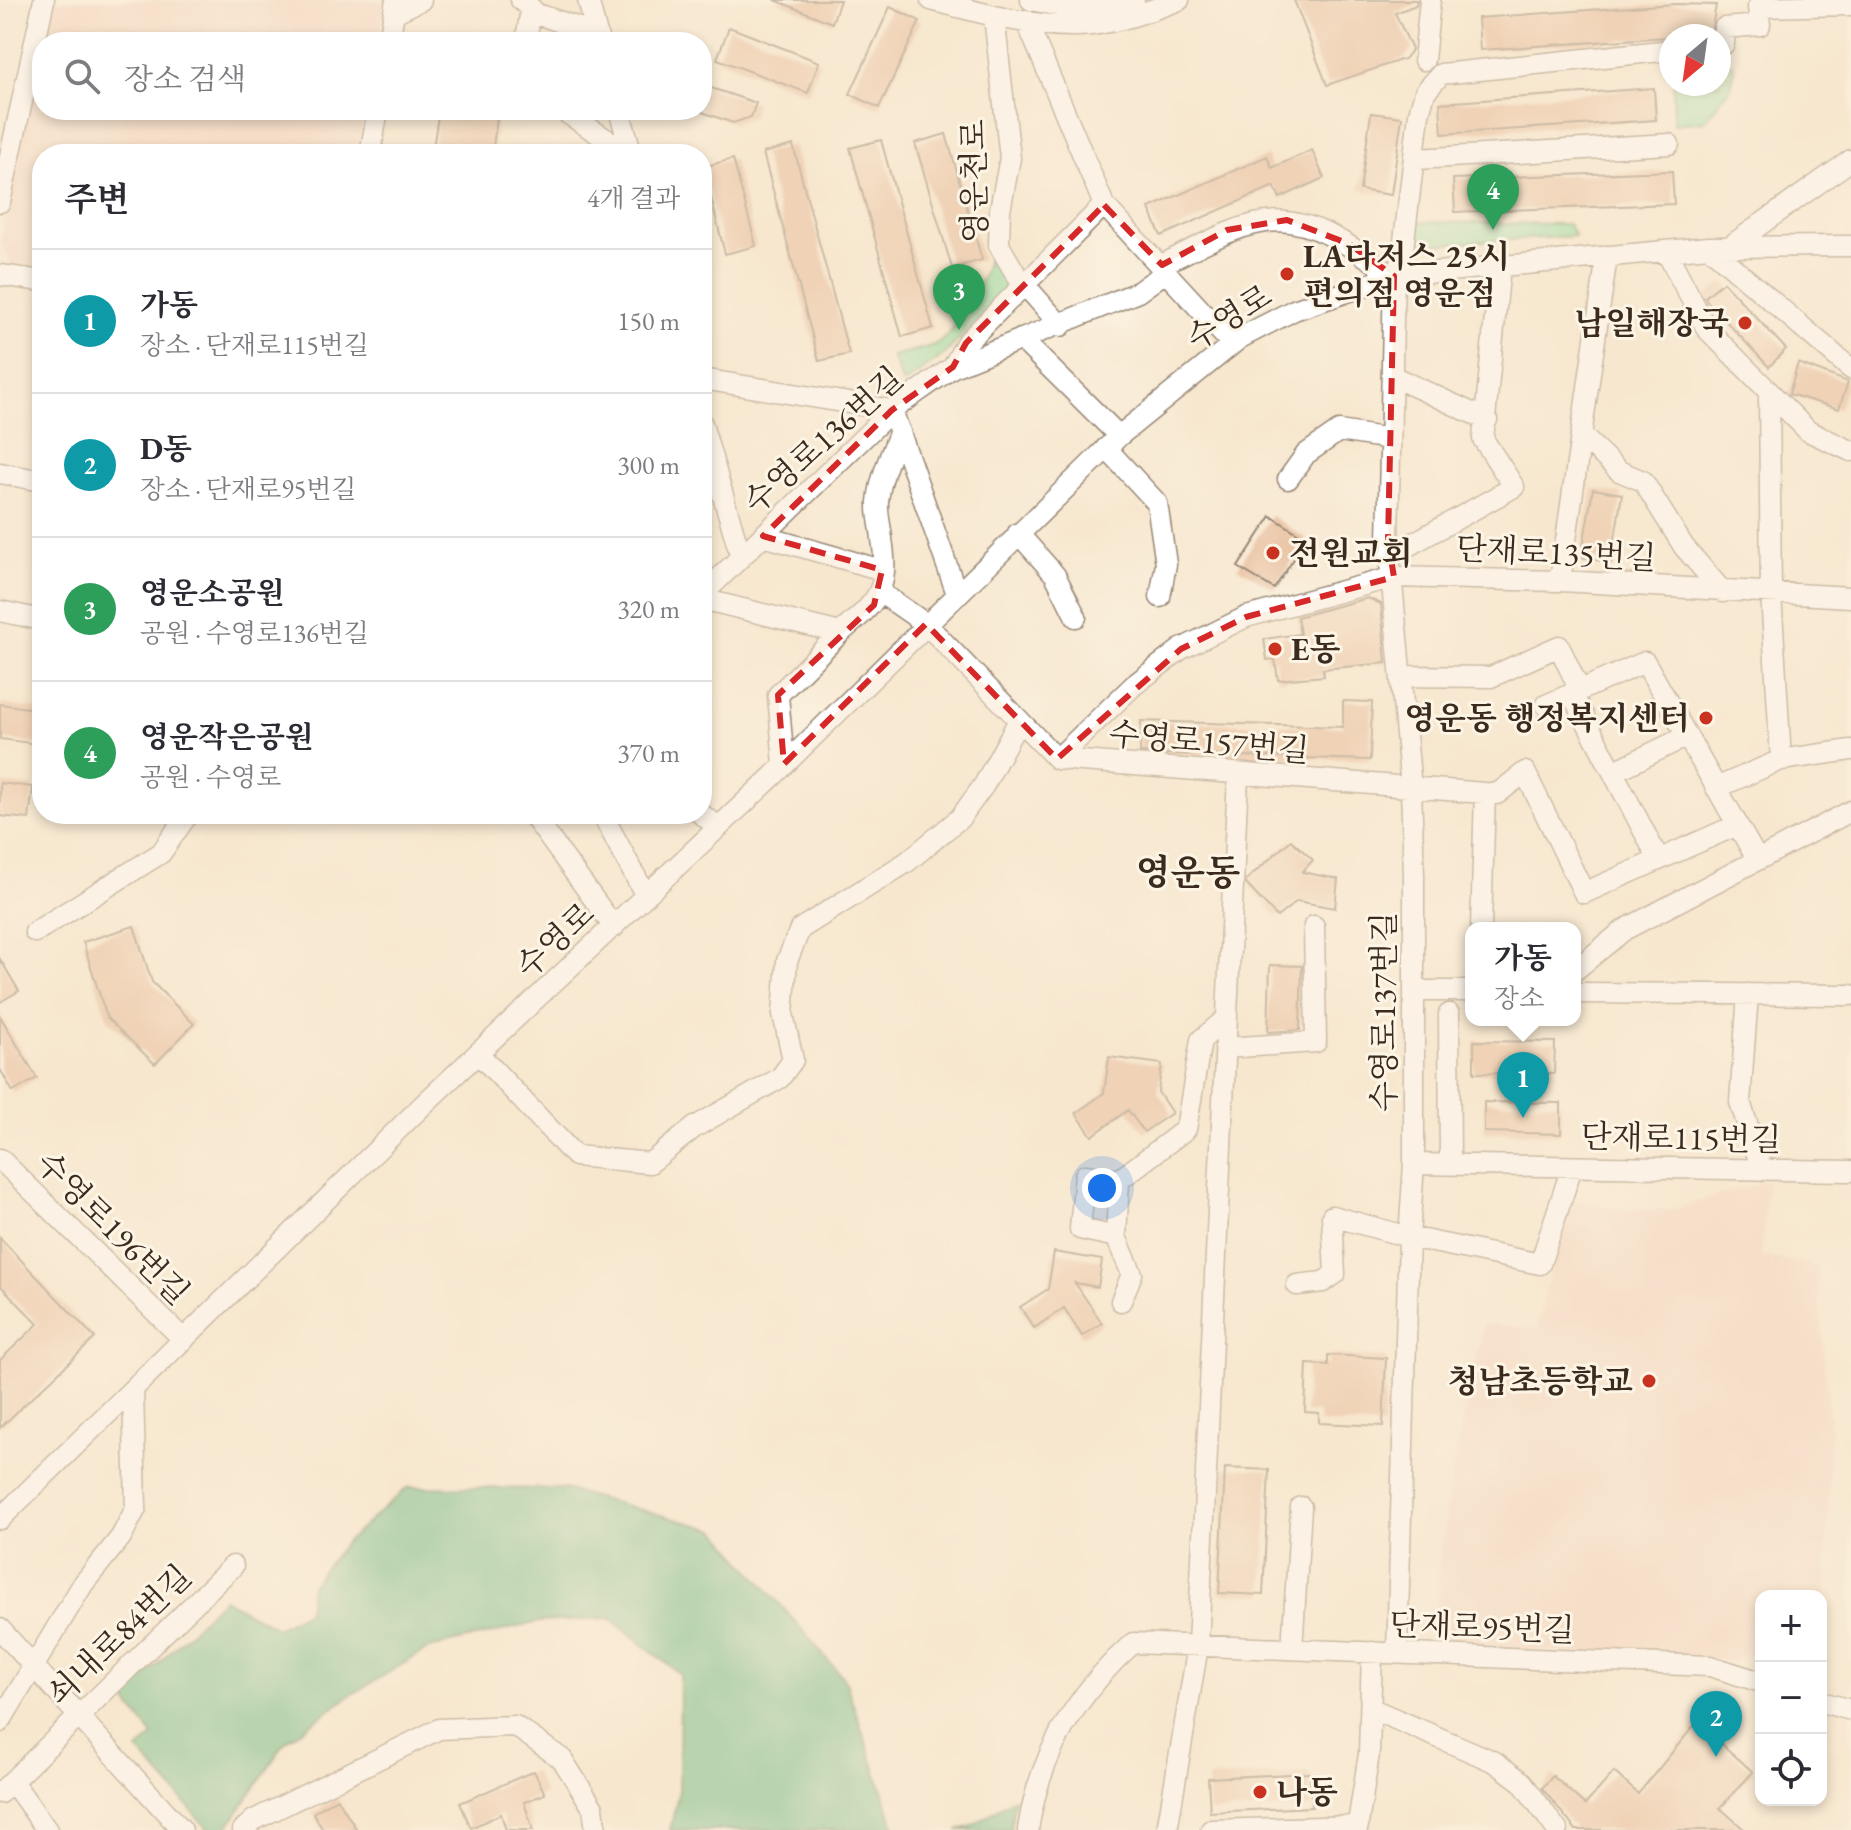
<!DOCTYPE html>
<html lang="ko">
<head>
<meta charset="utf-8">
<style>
	body { margin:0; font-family:"EB Garamond","Noto Serif KR",serif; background:#f2f2f3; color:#2b2b33 }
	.controls { position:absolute; right:24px; bottom:24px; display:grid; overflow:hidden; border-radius:16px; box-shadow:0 4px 12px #0003 }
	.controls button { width:72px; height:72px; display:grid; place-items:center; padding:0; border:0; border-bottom:2px solid #e1e1e2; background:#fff; color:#2b2b33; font:40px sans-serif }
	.compass { position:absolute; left:1659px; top:24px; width:72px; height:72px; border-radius:50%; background:#fff; box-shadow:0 4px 12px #0003; rotate:209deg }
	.you { position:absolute; left:1102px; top:1188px; width:28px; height:28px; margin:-20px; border:6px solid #fff; border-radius:50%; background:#1a73e8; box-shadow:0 0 0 12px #1a73e833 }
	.badge { display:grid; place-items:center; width:52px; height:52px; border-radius:50%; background:#db2777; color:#fff; font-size:26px; font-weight:700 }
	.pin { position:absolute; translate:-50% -66px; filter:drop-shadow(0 2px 4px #0008) }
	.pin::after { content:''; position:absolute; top:42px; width:28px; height:24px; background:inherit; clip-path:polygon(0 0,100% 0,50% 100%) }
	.popup { position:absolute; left:1465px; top:922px; width:116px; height:104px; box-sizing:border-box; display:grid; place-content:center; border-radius:16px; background:#fff; filter:drop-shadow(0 2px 6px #0005); font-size:26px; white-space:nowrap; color:#7c7c81 }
	.popup b { font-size:30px; color:#2b2b33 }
	.popup::after { content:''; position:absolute; left:50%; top:100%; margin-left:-16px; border:16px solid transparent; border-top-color:#fff }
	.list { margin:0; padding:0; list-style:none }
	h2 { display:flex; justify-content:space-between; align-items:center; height:104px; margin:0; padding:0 32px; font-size:34px }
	h2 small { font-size:26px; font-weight:400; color:#7c7c81 }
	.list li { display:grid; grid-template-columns:52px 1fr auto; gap:24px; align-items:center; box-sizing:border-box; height:144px; padding:0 32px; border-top:2px solid #e1e1e2 }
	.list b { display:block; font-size:30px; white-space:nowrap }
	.list p { margin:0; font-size:26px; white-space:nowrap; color:#7c7c81 }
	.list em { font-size:26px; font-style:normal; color:#7c7c81 }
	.icon { flex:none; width:44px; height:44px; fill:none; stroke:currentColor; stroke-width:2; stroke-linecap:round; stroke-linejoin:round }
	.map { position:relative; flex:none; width:1851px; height:1830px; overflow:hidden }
	.search { position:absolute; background:#fff; box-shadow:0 4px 12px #0003; left:32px; top:32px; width:680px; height:88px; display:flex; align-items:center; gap:20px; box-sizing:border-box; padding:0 28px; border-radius:32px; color:#7c7c81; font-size:30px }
	.panel { position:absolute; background:#fff; box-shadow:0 4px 12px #0003; left:32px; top:144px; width:680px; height:680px; border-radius:32px }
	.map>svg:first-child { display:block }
</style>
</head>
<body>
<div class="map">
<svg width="1851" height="1830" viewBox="0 0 1851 1830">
	<rect width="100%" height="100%" fill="#fcf5e5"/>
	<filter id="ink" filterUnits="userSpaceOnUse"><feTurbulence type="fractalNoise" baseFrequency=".0125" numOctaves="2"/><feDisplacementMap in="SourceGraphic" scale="16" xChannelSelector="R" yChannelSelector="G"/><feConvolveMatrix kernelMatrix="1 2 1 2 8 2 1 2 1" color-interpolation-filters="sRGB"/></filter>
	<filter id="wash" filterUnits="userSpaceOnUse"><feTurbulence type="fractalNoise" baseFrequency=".006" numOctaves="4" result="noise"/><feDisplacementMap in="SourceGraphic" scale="32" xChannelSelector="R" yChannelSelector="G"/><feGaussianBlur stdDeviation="1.8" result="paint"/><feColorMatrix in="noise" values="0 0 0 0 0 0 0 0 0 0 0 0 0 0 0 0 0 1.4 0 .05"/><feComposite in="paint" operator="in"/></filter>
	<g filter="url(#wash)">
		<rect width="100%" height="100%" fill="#f7e7cf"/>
		<!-- built -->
		<path fill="#f4d3c0" d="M52,0H386L378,42H43Z
			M42,48V110H366L357,154H42V269L12,265L1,241Z
			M1767,1181L1761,1256L1817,1266L1830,1433L1824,1646H1821V1596H1761V1650L1731,1661L1433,1644L1440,1552L1454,1462L1484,1324L1538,1329L1565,1199L1620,1210H1671Z"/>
		<!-- green -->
		<path fill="#85db9f" stroke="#60825e" stroke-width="2" d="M1734,64L1732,85L1705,121L1674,124L1673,84H1719V65Z
			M1414,222L1568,224L1575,236L1416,245Z
			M989,250L1009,286L945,354L903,384L892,356C905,352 922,350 934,345C958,333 988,276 989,250Z"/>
		<!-- forest -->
		<path fill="#6cbb86" stroke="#547252" stroke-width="2" d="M408,1487L564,1489L716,1530L845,1680L896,1830H670L679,1790L680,1674L610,1618L539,1622L430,1648L351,1695L286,1741L226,1830H209L138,1750L153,1736L124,1698L223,1599L277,1628L308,1611L311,1585L344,1544Z
			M1015,1798L1010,1830H957L970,1827Z"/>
		<g id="blocks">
			<!-- building -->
			<path fill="#e6b998" d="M775,0H840L832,23Z
				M1294,0H1417L1416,5L1395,13L1412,49L1404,59L1327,85Z
				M1674,4L1716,5L1711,34L1480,50L1478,18Z
				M890,7L920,21L879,108L850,94Z
				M729,27L819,62L808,93L717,59Z
				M702,85L756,103L751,117L733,123L702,112Z
				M1654,88L1656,120L1442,134L1440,103Z
				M439,110L497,118L492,154H432Z
				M1371,113L1402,117L1391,195L1360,190Z
				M946,134L982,260L952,268L915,143Z
				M881,140L933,328L902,337L850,148Z
				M793,145L849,354L819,361L763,153Z
				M1312,150L1324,178L1280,198L1274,186L1161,236L1149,208L1267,156L1272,168Z
				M733,159L756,246L725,254L709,190L702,192V167Z
				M1672,171L1674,204L1455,212L1453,179Z
				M1723,282L1786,349L1769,367L1707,301L1705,297Z
				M1798,363L1848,382L1839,409L1789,394Z
				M1593,489L1622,494L1611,563L1581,557Z
				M1271,516L1307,539L1274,589L1238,567Z
				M1368,598L1381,604L1386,663L1323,669L1324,676L1278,680L1275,659L1267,660L1264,639L1300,634L1297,617Z
				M1343,701L1372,702L1370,760L1140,753L1141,721L1343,727Z
				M0,704L42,710L37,744L0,739Z
				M0,783L33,787L29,819L0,816Z
				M1291,840L1313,860L1302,872L1338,879L1335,908L1297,901L1277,917L1246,884V880Z
				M134,926L152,982L194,1024L155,1064L107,1018L83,942Z
				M0,959L19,991L0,1002Z
				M1270,965L1302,966L1300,1030L1268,1032Z
				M0,1016L37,1078L13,1092L0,1069Z
				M1474,1041L1555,1042L1554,1074L1474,1073Z
				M1109,1057L1162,1064L1158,1092L1172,1113L1144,1132L1128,1110L1092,1136L1076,1113L1104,1093Z
				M1484,1102L1561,1103V1134L1484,1132Z
				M0,1238L95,1338L0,1428V1360L38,1324L0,1285Z
				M1054,1252L1102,1260L1098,1287L1075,1283L1102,1323L1082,1336L1064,1308L1034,1328L1020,1307L1048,1289Z
				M1328,1355L1386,1358L1383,1426L1319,1423V1413L1305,1412L1307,1364L1328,1365Z
				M1225,1468L1269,1470L1263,1595L1219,1593Z
				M1697,1722L1753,1772L1720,1808L1745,1830H1576L1542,1788L1553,1776L1585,1805L1614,1772L1638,1794Z
				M534,1771L545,1794L524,1802L533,1830H506L501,1814L471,1828L460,1803Z
				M1310,1773L1312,1807L1210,1812L1208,1778Z
				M337,1798L357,1830H323L313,1813Z"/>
		</g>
	</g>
	<g filter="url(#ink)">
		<use href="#blocks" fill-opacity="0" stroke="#998876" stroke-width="2"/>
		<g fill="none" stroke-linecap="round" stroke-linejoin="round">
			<defs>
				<path id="minor" d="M521,0L537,14L597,34
					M588,0L599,42
					M931,0C977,12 1029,27 1077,26C1111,25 1148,12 1179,0
					M1031,0L1082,10L1134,0
					M394,13L421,0
					M994,16L1010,158L1000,210L999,245L1017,276L1061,326
					M1026,20L1104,205L1232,344
					M389,42L396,0
					M526,42L531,8
					M1719,45L1724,44V28L1760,25L1758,7L1851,5
					M1424,60L1430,0
					M562,110L629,154
					M619,110L632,154
					M370,154L378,110
					M1416,159L1669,144
					M0,202L44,0
					M1709,247L1851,369
					M1729,247L1851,160
					M1666,251L1707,329L1808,431L1851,451
					M1162,265C1271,207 1292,203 1394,276L1388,541L1411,788L1414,877V1164L1409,1237L1397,1653
					M0,275L42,281
					M1400,275L1419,114L1425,92L1441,74L1671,50
					M1021,339L1119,436
					M953,367L966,343L1104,205
					M1392,376L1487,420
					M702,379L892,410L957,594
					M1769,393L1771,594L1781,760
					M702,424L741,557
					M1581,435L1619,471L1643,481L1684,547L1723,592
					M1106,448L1157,503L1166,564L1160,597
					M0,473L42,481
					M1288,479L1306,454L1339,431L1390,439
					M1018,533L1055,575L1076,617
					M763,536L882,570
					M1390,556L1514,487L1483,439L1500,266
					M1560,581L1607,256
					M881,593L926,624L1057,759L1497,794L1525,772L1584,893L1737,825
					M702,595L892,410L953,367L1138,292L1167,271
					M702,599L840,633C877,602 890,591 882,539C881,527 877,514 878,502C880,478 891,454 900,431
					M0,611L42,620
					M1402,676L1491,677L1559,646L1580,691
					M1572,694L1659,860
					M1546,705L1645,662L1757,859
					M1057,759L1134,685L1181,649L1246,617L1394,577L1560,581L1851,597
					M784,764L778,695L840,633
					M1613,772L1687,736
					M1716,788L1781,760L1851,750
					M532,814L614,927
					M602,814L646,896
					M701,814L719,827
					M1481,928L1485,793
					M35,932L161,853L188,814
					M1575,970L1624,930L1851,811
					M1414,991H1471
					M1575,993L1851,995
					M1748,994L1740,1102L1762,1170
					M1449,1014L1450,1164
					M1225,1048L1316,1042L1314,926
					M478,1053L575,1156L650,1163L695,1127L780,1078L793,1060L783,1014L787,961L800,929L907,862L960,818L984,785L1019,720
					M0,1159L184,1340
					M1414,1164L1851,1171
					M1116,1237L1080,1229L1085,1175L1119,1180
					M1297,1285L1323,1282L1335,1274L1332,1216L1409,1237L1540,1264L1572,1167
					M1121,1301L1132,1274L1116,1237L1119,1180L1186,1129L1201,1040L1227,1018
					M0,1519L426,1102L773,776L1119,436L1240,338L1294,310L1394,276L1709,247L1851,246
					M0,1629L182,1830
					M1292,1649L1301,1507
					M1821,1702L1851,1710
					M1372,1709L1495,1762L1522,1782L1557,1830
					M0,1722L83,1584L121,1537L136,1508L133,1390
					M12,1781L47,1830
					M0,1793L233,1566
					M243,1830L254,1820L439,1729L515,1726L562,1759L593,1808L596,1830
					M1028,1830C1039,1755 1077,1693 1133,1643L1710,1666L1761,1682
					M1167,1830L1198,1646L1238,776
					M1211,1830L1358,1826
					M1357,1830L1369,1754L1372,1652"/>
			</defs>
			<!-- minor casing -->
			<use href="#minor" stroke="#998876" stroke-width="23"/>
			<!-- minor -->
			<use href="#minor" stroke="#fff" stroke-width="20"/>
		</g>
	</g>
	<!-- marked area -->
	<path d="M0 0H1851V1830H0ZM1104,205L1162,265L1227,230L1287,220L1349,244L1394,276L1388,541L1394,577L1246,617L1181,649L1057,759L926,624L784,764L778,695L874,605L882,570L763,536L892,410L953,367L966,343Z" fill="#f7e7cf" fill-opacity=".55" fill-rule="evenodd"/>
	<path fill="none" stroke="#d62828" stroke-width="6" stroke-dasharray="16 10" stroke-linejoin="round" d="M1104,205L1162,265L1227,230L1287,220L1349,244L1394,276L1388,541L1394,577L1246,617L1181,649L1057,759L926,624L784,764L778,695L874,605L882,570L763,536L892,410L953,367L966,343Z"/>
	<!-- markers -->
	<g fill="#c8321e" stroke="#fcf5e5" stroke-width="3">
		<circle cx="1287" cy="274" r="8"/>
		<circle cx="1745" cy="323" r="8"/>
		<circle cx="1273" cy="553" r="8"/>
		<circle cx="1275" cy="649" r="8"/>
		<circle cx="1706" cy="718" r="8"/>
		<circle cx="1649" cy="1381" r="8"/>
		<circle cx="1260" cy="1792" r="8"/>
	</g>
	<g text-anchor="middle" stroke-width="6" stroke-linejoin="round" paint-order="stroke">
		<!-- street labels -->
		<g font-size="32" fill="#3b2a1e" stroke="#fcf5e5">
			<text transform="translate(974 181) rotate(-91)" y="11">영운천로</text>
			<text transform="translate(1229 317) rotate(-32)" y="11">수영로</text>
			<text transform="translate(823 440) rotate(-42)" y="11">수영로136번길</text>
			<text transform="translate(1556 553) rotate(3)" y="11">단재로135번길</text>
			<text transform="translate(1209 742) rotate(5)" y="11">수영로157번길</text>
			<text transform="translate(555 940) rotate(-43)" y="11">수영로</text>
			<text transform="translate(1384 1012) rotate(-90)" y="11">수영로137번길</text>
			<text transform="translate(1681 1138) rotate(1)" y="11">단재로115번길</text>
			<text transform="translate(113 1228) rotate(45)" y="11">수영로196번길</text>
			<text transform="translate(1482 1627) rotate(2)" y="11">단재로95번길</text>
			<text transform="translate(119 1635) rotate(-44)" y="11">쇠내로84번길</text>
		</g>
		<!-- poi labels -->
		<g font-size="32" font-weight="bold" fill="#3b2a1e" stroke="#fcf5e5" text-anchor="start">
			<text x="1303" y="267">LA다저스 25시<tspan x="1303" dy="37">편의점 영운점</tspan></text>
			<text x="1729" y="334" text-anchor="end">남일해장국</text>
			<text x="1289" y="564">전원교회</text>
			<text x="1291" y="660">E동</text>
			<text x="1690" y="729" text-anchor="end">영운동 행정복지센터</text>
			<text x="1633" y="1392" text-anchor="end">청남초등학교</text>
			<text x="1276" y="1803">나동</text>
		</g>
		<!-- quarter labels -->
		<g font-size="36" font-weight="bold" fill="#3b2a1e" stroke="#fcf5e5">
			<text x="1188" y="885">영운동</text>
		</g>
	</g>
</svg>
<div class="controls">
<button>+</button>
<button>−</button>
<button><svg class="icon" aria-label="locate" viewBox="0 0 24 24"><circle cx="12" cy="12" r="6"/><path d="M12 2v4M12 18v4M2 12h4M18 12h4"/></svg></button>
</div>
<svg class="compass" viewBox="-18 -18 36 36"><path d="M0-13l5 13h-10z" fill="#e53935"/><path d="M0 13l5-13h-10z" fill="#7c7c81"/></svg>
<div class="you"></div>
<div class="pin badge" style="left:1523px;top:1118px;background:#0f9aa8">1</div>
<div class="popup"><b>가동</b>장소</div>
<div class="pin badge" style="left:1716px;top:1757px;background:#0f9aa8">2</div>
<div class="pin badge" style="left:959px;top:330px;background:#2e9e5b">3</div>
<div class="pin badge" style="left:1493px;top:230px;background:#2e9e5b">4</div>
<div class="search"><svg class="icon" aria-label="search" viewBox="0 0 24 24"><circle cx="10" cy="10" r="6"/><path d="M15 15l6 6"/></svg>장소 검색</div>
<section class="panel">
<h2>주변<small>4개 결과</small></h2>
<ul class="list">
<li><span class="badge" style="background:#0f9aa8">1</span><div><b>가동</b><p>장소 · 단재로115번길</p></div><em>150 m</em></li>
<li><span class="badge" style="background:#0f9aa8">2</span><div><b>D동</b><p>장소 · 단재로95번길</p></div><em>300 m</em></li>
<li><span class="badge" style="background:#2e9e5b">3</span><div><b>영운소공원</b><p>공원 · 수영로136번길</p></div><em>320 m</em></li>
<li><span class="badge" style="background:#2e9e5b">4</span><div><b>영운작은공원</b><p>공원 · 수영로</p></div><em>370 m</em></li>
</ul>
</section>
</div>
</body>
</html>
